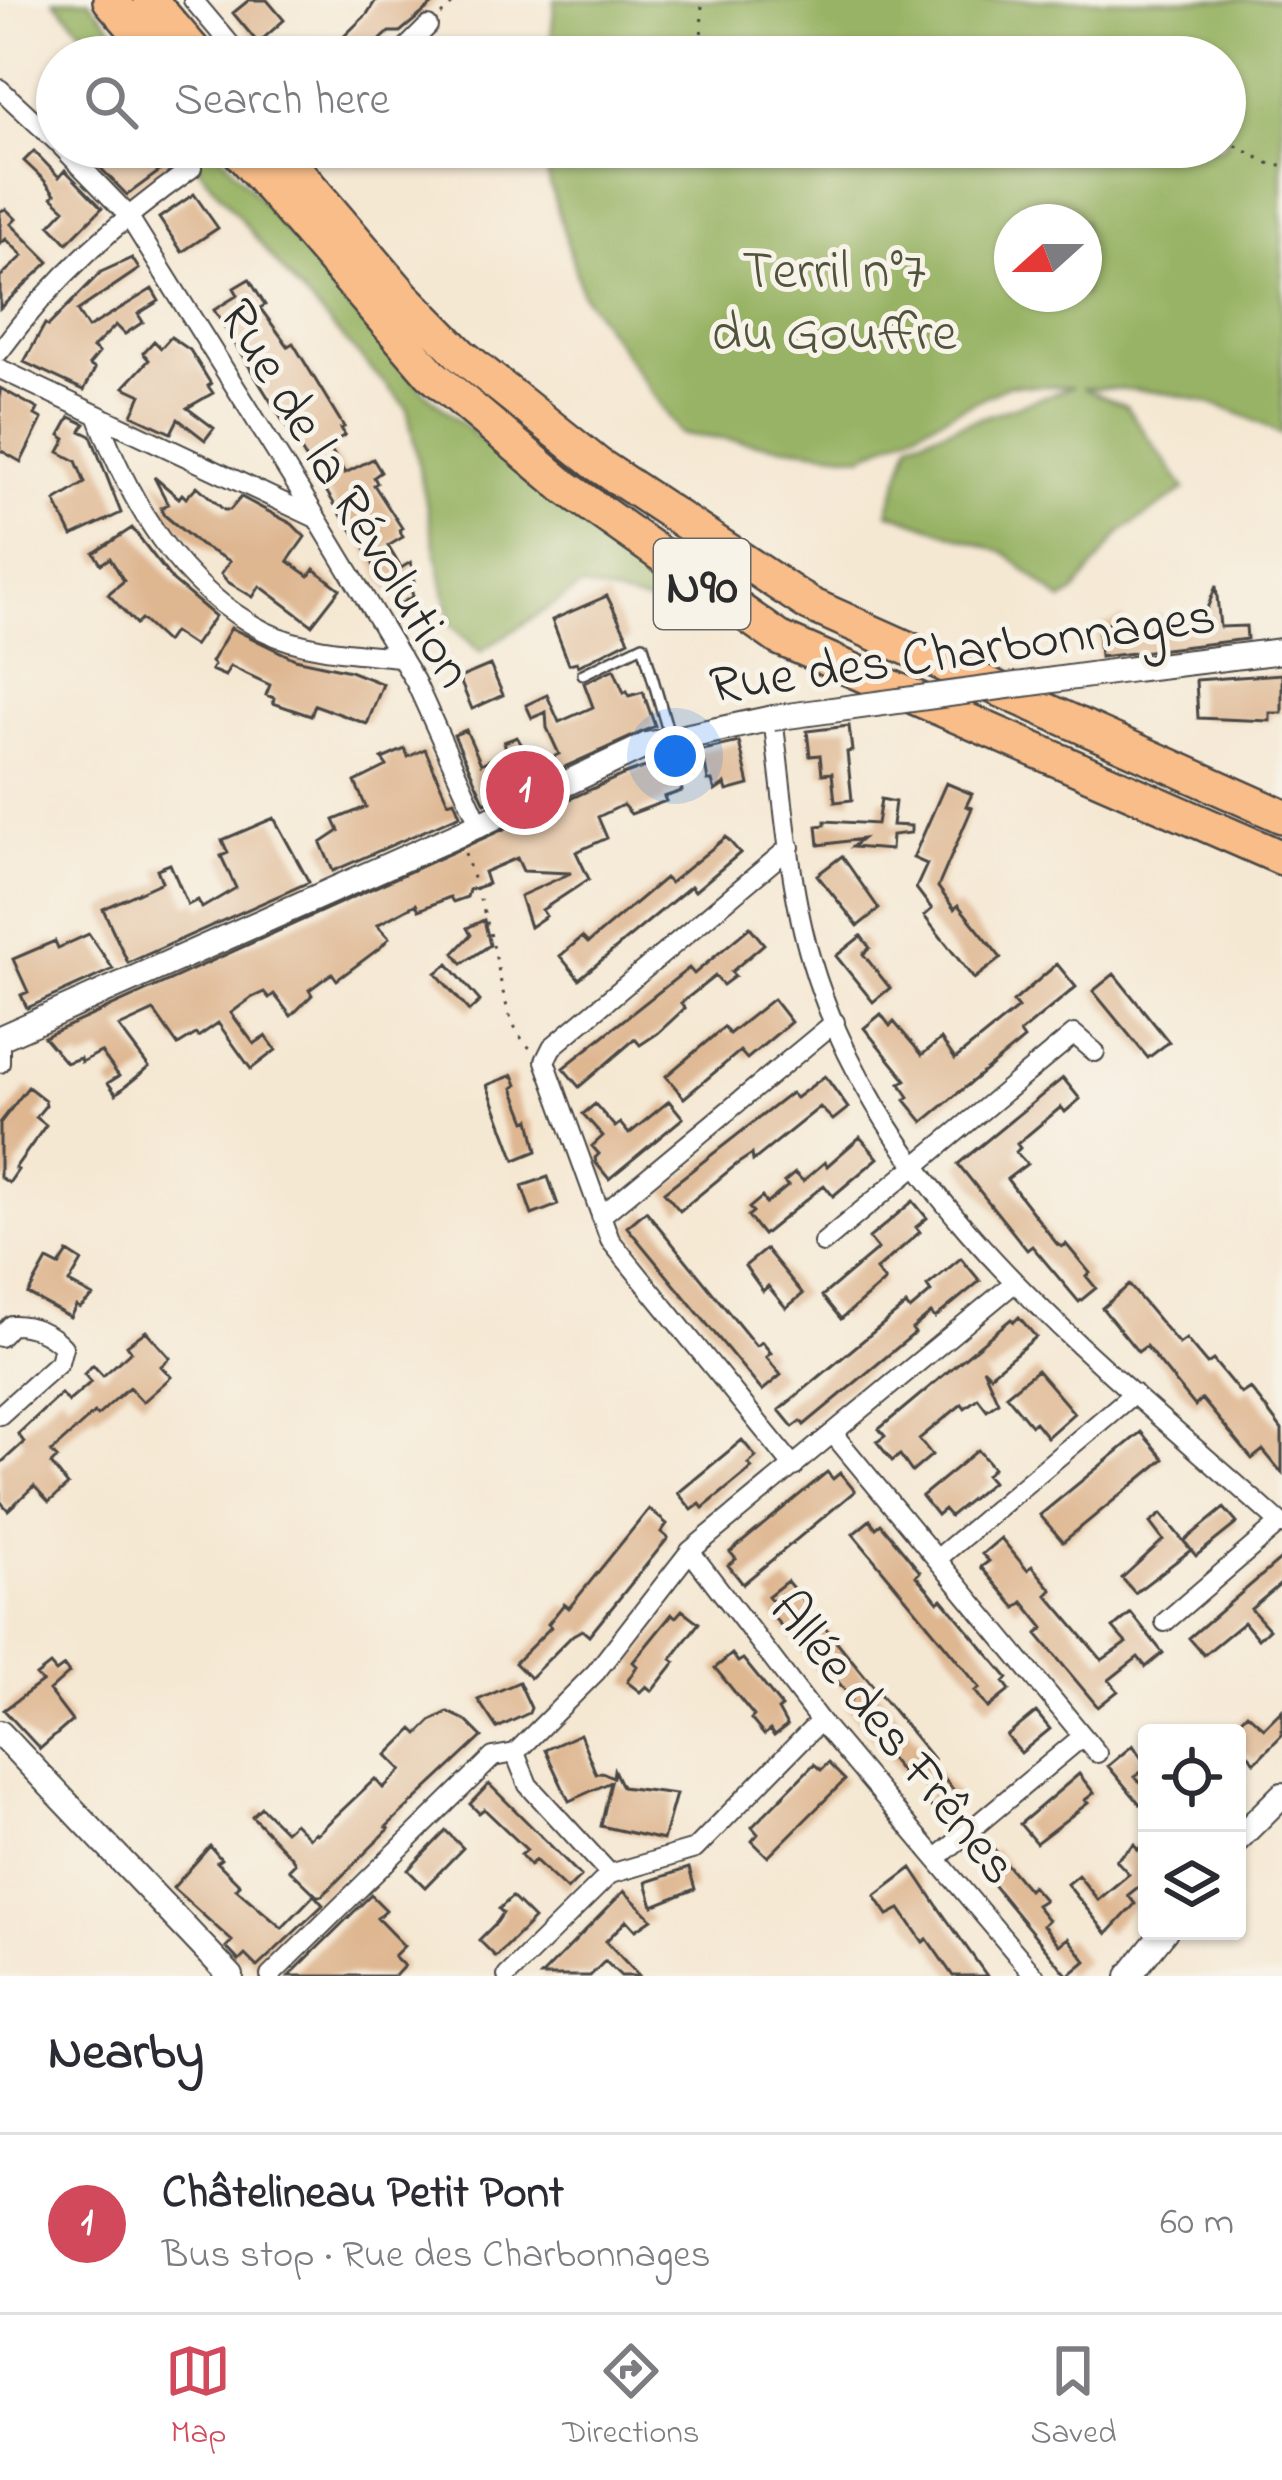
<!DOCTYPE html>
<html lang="en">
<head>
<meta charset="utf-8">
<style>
	body { margin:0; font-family:"Indie Flower",sans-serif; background:#f7f7f7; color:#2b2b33 }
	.controls { position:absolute; right:36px; bottom:36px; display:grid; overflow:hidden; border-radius:12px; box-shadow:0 3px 9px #0004 }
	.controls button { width:108px; height:108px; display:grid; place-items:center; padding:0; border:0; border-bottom:3px solid #e1e1e2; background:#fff; color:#2b2b33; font:60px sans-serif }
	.compass { position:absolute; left:994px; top:204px; width:108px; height:108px; border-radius:50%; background:#fff; box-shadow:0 3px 9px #0004; rotate:249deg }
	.you { position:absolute; left:675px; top:756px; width:42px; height:42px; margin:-30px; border:9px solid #fff; border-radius:50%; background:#1a73e8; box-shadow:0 0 0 18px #1a73e833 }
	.badge { display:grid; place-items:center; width:78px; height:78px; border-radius:50%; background:#d1495b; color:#fff; font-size:39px; font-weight:700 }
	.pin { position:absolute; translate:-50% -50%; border:6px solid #fff; box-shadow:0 3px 12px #0006 }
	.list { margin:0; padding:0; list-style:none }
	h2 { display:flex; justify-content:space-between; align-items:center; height:156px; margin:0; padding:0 48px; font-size:51px }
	h2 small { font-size:39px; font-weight:400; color:#7c7c81 }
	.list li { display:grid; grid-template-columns:78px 1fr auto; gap:36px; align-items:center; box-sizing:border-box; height:180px; padding:0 48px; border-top:3px solid #e1e1e2 }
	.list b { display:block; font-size:45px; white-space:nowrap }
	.list p { margin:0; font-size:39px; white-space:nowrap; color:#7c7c81 }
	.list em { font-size:39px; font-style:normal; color:#7c7c81 }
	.icon { flex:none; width:66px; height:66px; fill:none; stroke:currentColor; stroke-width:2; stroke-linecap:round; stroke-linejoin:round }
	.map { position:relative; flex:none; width:1282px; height:1976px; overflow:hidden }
	.search { position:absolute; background:#fff; box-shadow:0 3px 9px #0004; left:36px; right:36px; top:36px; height:132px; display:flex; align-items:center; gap:30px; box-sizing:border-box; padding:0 42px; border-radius:66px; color:#7c7c81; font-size:45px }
	.sheet { height:336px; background:#fff }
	nav { display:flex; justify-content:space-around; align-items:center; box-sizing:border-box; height:168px; border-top:3px solid #e1e1e2; background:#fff; font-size:33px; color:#7c7c81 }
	nav a { display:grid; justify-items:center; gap:6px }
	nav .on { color:#d1495b }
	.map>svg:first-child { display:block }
</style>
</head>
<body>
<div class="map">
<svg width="1282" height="1976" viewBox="0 0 1282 1976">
	<rect width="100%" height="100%" fill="#f7f3e8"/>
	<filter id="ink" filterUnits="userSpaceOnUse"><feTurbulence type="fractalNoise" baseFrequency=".00833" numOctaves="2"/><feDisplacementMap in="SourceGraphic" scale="24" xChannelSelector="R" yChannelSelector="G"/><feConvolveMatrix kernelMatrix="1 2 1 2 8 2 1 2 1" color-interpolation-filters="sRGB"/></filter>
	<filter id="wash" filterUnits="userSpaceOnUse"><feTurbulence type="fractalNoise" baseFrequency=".004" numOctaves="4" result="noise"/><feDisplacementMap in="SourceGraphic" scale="48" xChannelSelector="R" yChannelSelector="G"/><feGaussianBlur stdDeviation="2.7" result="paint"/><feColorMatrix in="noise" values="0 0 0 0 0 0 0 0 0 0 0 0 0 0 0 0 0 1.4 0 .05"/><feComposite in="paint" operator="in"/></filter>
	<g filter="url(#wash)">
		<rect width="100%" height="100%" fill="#f5e8d3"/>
		<!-- forest -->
		<path fill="#98b365" stroke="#626f48" stroke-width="3" fill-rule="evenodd" d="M54,0H89L138,57H107Z
			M555,0H1282V435C1214,396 1159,388 1082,388L1126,406L1185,489L1120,533L1074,593L1062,601L1005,553L888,512L911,441L1073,387L1009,385L862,456L681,434L582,293L539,147H1225V57H549ZM1084,222V294H1012V222Z
			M181,147H215L424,392L687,613L582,586L480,652L451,625L407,408L296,287Z"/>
		<g id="blocks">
			<!-- building -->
			<path fill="#deb690" d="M249,0H267L284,20L258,43L233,13Z
				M376,0H438L400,32H389L362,57H352L338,42L367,14Z
				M93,147H172L179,157L127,195L87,154Z
				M34,151L59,177L65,170L102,208L67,243L50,225L65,209L52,197L55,194L43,179L24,161Z
				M194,194L218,228L182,252L159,218Z
				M6,209L16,219L11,224L49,262L0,308V277L23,256L6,239L0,244V211Z
				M132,258L139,269L77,311L88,328L152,289L159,301L138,314L143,322L125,334L116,325L93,348L99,353L89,365L95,369L84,390L24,362L45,324L48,326L101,272Z
				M249,279L265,305L260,308L288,346L293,343L344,427L341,428L345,435L328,445L345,473L373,459L381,472L374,477L377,483L374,485L402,528L399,530L403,537L388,546L401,568L411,562L414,581L409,583L413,596L400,604L381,580L363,544L343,518L214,310L238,295L234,288Z
				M171,337L190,350L211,384L208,386L213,393L187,408L214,428L205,440L178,419L171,433L132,415L141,395L124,387L149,360L143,353L154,341L161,348Z
				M0,388L38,409L35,415L42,419L21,462L0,450Z
				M70,417L85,424L81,431L91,436L121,513L72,536L55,501L85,483L76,461L59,452L66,439L60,435Z
				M154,477L179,498L182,494L186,498L197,486L224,510H230L241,497L292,524L305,537L288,561L309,576L314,569L340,589L312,625L260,586L253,597L228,582L221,574L230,561L200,545L163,514L161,508L168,504Z
				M132,528L173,581L215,616L194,646L173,632L166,642L141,619L136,624L108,594L124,581L110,558L101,564L94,553Z
				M1216,586L1220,627L1246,626L1247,639L1100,657L1098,626L1124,618L1126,631L1151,628L1157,614L1176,623L1197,620L1200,608L1206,611Z
				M607,596L629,640L578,666L577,662L569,664L552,620Z
				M231,628L295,659L350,671L383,684L367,724L315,705L311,716L273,703L274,698L266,695L270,685L230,666L225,676L211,670L214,665L211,662Z
				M490,665L503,695L472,709L459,678Z
				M614,669L624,693L627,691L629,696L643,692L655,726L485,803L454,735L466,730L481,764L507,751L504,742L517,737L534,765L559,754L547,728L546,712L532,718L526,705L547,695L559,722L593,707L584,683Z
				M1282,674V713H1270V721L1198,718L1196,680Z
				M849,726L852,751L847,752L852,800L835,802L832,773L822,774L820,755L810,756L807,731Z
				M739,742L749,785L727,791L725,784L715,791L712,781H708L705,764L678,771L682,791L664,797L666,801L631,814L623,805L598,817L607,838L576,852L589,879L542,910L546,916L530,927L520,896L571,873L523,871L517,858L484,872L488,884L469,890L467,897L453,902L450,897L419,910L416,904L377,925L389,938L381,947L337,980L332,973L309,990L312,995L291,1016L274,994L269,998L264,992L251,998L231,1013L254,1044L266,1036L276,1050L251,1069L218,1023L198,1037L196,1034L178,1045L154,1011L119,1027L149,1067L116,1094L108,1083L119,1076L101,1052L81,1062L80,1058L66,1063L44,1037L623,775L676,756Z
				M405,749L408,757L425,749L448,802L454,800L460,815L333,871L321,843L339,831L334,820L366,807L355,782L387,766L382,759Z
				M946,783L972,794L966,806L972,808L938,887L954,909L958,905L1001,958L974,979L924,916L932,909L916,888L927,864L913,858Z
				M881,799L895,802L892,825L911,826V833L892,835L891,850L852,847L862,839L819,845L817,826L825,825V821L877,824Z
				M274,818L309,882L128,963L103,909L162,882L157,869L170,864L188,905L198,900L202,908L236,888L221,856L228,853L222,840Z
				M726,837L740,853L695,891L691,886L579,979L560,956L582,937L588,943L665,878L670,883Z
				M842,856L879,909L858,926L817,875Z
				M484,920L490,945L462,964L454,953L471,935L467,928Z
				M750,927L764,944L731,972L735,976L723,985L715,976L681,1003L685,1008L658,1033L640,1045L635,1039L579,1087L563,1068L689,968L694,974Z
				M89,934L113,969L27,1008L21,995L28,992L13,959L55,941L58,948Z
				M861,936L870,948L863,954L890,988L873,1002L836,956Z
				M448,964L480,1001L469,1011L436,973Z
				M1057,964L1076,987L1020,1033L1024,1039L923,1122L905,1100L909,1097L900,1084L906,1080L864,1028L881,1014L890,1026L894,1022L922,1055L941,1039L955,1059L1018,1008L1013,1002Z
				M1114,974L1169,1042L1148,1058L1093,991Z
				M773,999L791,1022L747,1059L740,1051L684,1098L666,1076L724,1027L729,1034Z
				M513,1075L517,1085L513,1088L526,1121L530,1119L537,1151L515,1160L487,1085Z
				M825,1076L848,1108L833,1120L820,1107L753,1161L752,1154L737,1164L680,1211L664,1192L791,1093L796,1098Z
				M1063,1078L1080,1099L1065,1112L1061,1107L1017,1144L1020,1148L1016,1152L1027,1164L1007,1179L1057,1244L1062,1247L1066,1244L1090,1273L1086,1276L1096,1288L1079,1302L1032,1246L1027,1250L958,1164Z
				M28,1087L45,1100L46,1105L36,1117L46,1125L15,1168L18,1170L9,1183L0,1177V1123Z
				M669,1101L683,1118L609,1179L596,1163L595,1158L599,1154L592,1146L603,1136L583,1114L595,1104L615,1127L620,1123L629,1134Z
				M860,1137L878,1158L833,1196L824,1185L763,1235L748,1216L753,1212L749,1208L762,1197L766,1204L788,1186L784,1182L795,1173L803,1181L825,1162L827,1166Z
				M548,1177L558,1205L532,1215L522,1186Z
				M913,1201L927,1218L916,1227L920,1232L876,1270L885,1281L841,1319L822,1296L878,1249L869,1238Z
				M646,1211L756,1346L762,1342L771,1353L766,1357L781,1375L762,1391L627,1227Z
				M766,1249L803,1294L786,1308L768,1286L763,1291L745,1266Z
				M68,1252L82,1261L69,1283L93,1296L80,1308L76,1306L70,1317L28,1294L47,1260L59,1266Z
				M961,1258L980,1281L935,1318L931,1313L912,1329L915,1333L804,1425L801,1421L793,1427L779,1410L906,1305L910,1310L931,1292L927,1286Z
				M1129,1285L1179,1344L1186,1339L1207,1364L1213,1360L1241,1394L1250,1388L1261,1402L1282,1430V1473L1263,1450L1252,1459L1202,1399L1195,1406L1146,1346L1138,1352L1102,1308Z
				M1019,1317L1036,1337L990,1375L983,1368L998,1402L987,1410L978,1398L965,1408L962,1404L919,1439L932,1455L912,1472L900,1455L892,1461L877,1442L885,1436L879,1429L1011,1319L1014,1322Z
				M146,1331L170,1358L161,1366L171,1377L143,1402L129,1387L97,1416L94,1413L51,1452L57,1458L51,1464L68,1485L49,1502L34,1486L8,1510L0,1501V1464L24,1442L18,1434L61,1394L68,1402L91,1382L84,1374L93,1365L103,1376L131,1351L127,1345Z
				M1037,1370L1074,1413L1047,1437L1035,1422L1031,1425L1006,1395Z
				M1141,1432L1164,1459L1063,1542L1040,1515Z
				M742,1440L756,1457L748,1464L752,1468L703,1508L700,1504L692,1510L678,1493Z
				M978,1450L993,1468L986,1475L992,1482L950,1516L944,1509L937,1515L922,1496Z
				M827,1472L833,1479L840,1473L855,1491L743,1584L728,1565L736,1559L730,1552Z
				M1224,1508L1237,1523L1196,1556L1184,1541Z
				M649,1509L667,1524L661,1532L668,1538L589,1636L582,1630L573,1635L530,1678L515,1663L551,1627L548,1624L564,1604L569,1608Z
				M1161,1514L1191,1550L1135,1593L1122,1578L1163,1540L1150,1523Z
				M870,1520L876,1528L881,1524L920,1572L916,1576L930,1592L938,1602L942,1599L1008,1678L1004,1682L1010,1690L988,1708L975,1691L980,1688L853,1534Z
				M1001,1538L1027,1570L1032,1566L1052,1590L1047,1595L1102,1660L1126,1643L1113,1628L1131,1613L1163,1653L1146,1667L1138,1657L1109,1680L1118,1691L1098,1707L1037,1634L1044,1628L1023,1602L1016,1608L981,1567L989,1561L982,1554Z
				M1282,1558V1583L1251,1609L1269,1629L1258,1639L1244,1622L1204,1655L1189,1638Z
				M787,1581L934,1760L931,1763L961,1799L939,1817L925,1799L931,1794L909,1768L903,1774L845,1705L852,1699L831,1673L824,1679L767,1609L774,1603L768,1596Z
				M682,1610L699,1623L671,1659L675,1662L652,1691L646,1686L640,1692L627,1682L637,1666L633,1662L672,1614L676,1617Z
				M732,1654L738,1662L743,1659L782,1707L778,1710L787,1726L774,1736L770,1730L764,1735L751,1719L754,1716L715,1668Z
				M50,1665L56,1672L64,1666L69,1673L49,1691L72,1721L40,1749L4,1710L42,1682L36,1676Z
				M519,1682L531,1708L529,1713L497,1728L478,1700Z
				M1282,1710V1735L1255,1762L1246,1752L1237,1761V1733H1228L1247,1713L1264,1728Z
				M448,1712L465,1720L482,1737L386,1827L389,1829L322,1896H317L289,1869L295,1863L292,1858L252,1816L261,1807L285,1831L294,1823L309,1838L315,1832L317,1834L375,1779L383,1788L402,1770L387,1755L413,1729L418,1734L432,1720Z
				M1036,1712L1050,1729L1021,1753L1007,1736Z
				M580,1734L596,1774L602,1772L613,1777L614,1770L622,1787L676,1794L663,1840L601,1826L611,1782L569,1801L545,1750Z
				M1133,1745L1147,1767L1135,1777L1147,1790V1798L1140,1804L1108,1766Z
				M828,1763L845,1780L768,1857L752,1841L758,1834L752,1827L814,1764L821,1770Z
				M1079,1774L1094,1793L1085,1800L1088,1803L1036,1843L1020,1824Z
				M489,1784L581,1876L567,1890L535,1860L530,1865L521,1855L527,1850L484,1809L479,1813L470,1804Z
				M446,1831L463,1848L425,1887L408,1870Z
				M1147,1842V1880L1128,1895L1135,1904L1107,1934L1067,1884L1078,1875L1098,1900L1129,1874L1116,1860L1135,1844L1138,1850Z
				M210,1846L221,1859L217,1862L240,1885L236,1889L282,1928L314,1895L323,1905L257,1967L245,1955L239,1961L226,1947L232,1941L173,1888Z
				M994,1849L1028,1890L1032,1886L1044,1900L1036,1905L1048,1920L1043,1925L1059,1945L1068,1938L1086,1961L1068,1976L976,1864Z
				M689,1868L695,1889L653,1906L646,1882Z
				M912,1868L940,1910L987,1976H953L927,1939L923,1942L900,1909L888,1915L875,1896Z
				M624,1891L652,1919L636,1930L627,1920L606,1941L639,1976H621L605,1961L590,1976H541Z
				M371,1895L386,1910L377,1918L404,1946L394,1956L404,1966L395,1976H289Z
				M512,1897L534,1919L496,1957L479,1940L497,1922L503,1913L499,1909Z"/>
		</g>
	</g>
	<g filter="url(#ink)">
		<use href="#blocks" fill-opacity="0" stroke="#494744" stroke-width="3"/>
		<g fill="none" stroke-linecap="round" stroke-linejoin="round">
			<defs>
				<path id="service" d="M583,674L643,645L670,738"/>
				<path id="minor" d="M193,0L241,57
					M397,57L428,26
					M0,89L57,142
					M62,147L127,214L304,497L415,681L479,823
					M0,351C53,278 119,220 192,168
					M0,369L316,518
					M97,415C130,503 178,586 264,631C304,651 358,653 401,657
					M773,718C783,795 789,887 811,960C884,1205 1102,1362 1282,1525
					M790,847L552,1047L545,1061L610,1240L794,1467
					M0,1042V1063
					M601,1216L835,1022
					M823,1243L1074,1034L1095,1052
					M0,1337L11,1325C30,1324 50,1333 63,1347L59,1362L0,1415
					M834,1435L1097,1753
					M690,1551L820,1721L1035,1976
					M937,1559L1134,1393
					M1165,1622L1280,1523
					M515,1753L528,1785L610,1874
					M937,1858L1083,1736
					M270,1976L493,1757L515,1753L596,1672L690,1551L1013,1284
					M507,1976L610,1874L695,1849L820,1721"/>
				<path id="tertiary" d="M1134,669L1282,651
					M0,1038L459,834L647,745L773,718
					M0,1733L231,1976
					M1237,1840L1282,1795
					M1129,1976L1165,1931"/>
				<path id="trunk" d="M110,0L159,57
					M150,0L199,57
					M235,147L431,374L564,486L779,638L1282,858
					M276,147L403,296L461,355L597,464L809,604L1282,816"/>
			</defs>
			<!-- service casing -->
			<use href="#service" stroke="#494744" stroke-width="14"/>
			<!-- minor casing -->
			<use href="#minor" stroke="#494744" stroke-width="22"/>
			<!-- tertiary casing -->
			<use href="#tertiary" stroke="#494744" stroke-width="28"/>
			<!-- trunk casing -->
			<use href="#trunk" stroke="#494744" stroke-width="38"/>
			<!-- path -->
			<path stroke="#494744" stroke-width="3" stroke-dasharray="3 9" stroke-linecap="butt" d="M441,15L457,0
				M701,57L702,0
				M985,57H1003
				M1225,140L1272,165L1282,166
				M465,853C474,883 486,914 493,945C502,980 504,1026 533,1051"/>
			<!-- service -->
			<use href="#service" stroke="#fff" stroke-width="9"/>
			<!-- minor -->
			<use href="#minor" stroke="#fff" stroke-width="18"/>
			<!-- tertiary -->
			<use href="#tertiary" stroke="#fff" stroke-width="24"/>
			<!-- trunk -->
			<use href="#trunk" stroke="#f8bd89" stroke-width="33"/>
			<defs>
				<path id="tertiary-bridge" d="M773,718L1134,669"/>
			</defs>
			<!-- tertiary-bridge casing -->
			<use href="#tertiary-bridge" stroke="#494744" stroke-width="28" stroke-linecap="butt"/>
			<!-- tertiary-bridge -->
			<use href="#tertiary-bridge" stroke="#fff" stroke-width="24"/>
		</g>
	</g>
	<g text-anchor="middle" stroke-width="10" stroke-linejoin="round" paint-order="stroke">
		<!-- shield labels -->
		<rect fill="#f7f3e8" stroke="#686764" stroke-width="3" x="654" y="539" width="96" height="90" rx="9"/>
		<g font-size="51" font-weight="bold" fill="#2b2b2b">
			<text x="702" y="602">N90</text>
		</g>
		<!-- park labels -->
		<g font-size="54" fill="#50543d" stroke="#f7f3e8">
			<text x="834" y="287">Terril n°7<tspan x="834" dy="62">du Gouffre</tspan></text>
		</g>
		<!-- street labels -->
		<g font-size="54" fill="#2b2b2b" stroke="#f7f3e8">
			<text transform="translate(348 492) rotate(59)" y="19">Rue de la Révolution</text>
			<text transform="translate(962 648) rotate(-8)" y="19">Rue des Charbonnages</text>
			<text transform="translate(896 1736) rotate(51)" y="19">Allée des Frênes</text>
		</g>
	</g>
</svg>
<div class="controls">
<button><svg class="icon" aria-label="locate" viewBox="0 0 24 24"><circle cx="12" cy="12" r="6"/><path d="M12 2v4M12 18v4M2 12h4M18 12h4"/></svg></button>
<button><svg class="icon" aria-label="layers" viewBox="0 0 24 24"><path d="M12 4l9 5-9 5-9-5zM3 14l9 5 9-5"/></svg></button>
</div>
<svg class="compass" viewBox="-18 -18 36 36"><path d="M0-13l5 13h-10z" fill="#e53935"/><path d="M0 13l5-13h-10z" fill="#7c7c81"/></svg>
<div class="you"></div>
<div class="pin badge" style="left:525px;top:790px">1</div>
<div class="search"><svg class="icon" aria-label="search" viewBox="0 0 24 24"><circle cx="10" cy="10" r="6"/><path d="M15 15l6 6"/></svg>Search here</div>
</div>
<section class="sheet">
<h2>Nearby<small></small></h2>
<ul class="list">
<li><span class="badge">1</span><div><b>Châtelineau Petit Pont</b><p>Bus stop · Rue des Charbonnages</p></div><em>60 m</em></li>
</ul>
</section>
<nav>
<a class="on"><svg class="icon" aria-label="map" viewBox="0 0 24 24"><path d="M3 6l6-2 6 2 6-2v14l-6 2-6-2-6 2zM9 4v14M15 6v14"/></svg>Map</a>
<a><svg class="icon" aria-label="directions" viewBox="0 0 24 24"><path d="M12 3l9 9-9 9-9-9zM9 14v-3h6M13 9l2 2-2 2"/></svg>Directions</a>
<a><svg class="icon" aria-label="saved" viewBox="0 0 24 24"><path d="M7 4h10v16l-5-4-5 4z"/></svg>Saved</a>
</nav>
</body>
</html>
